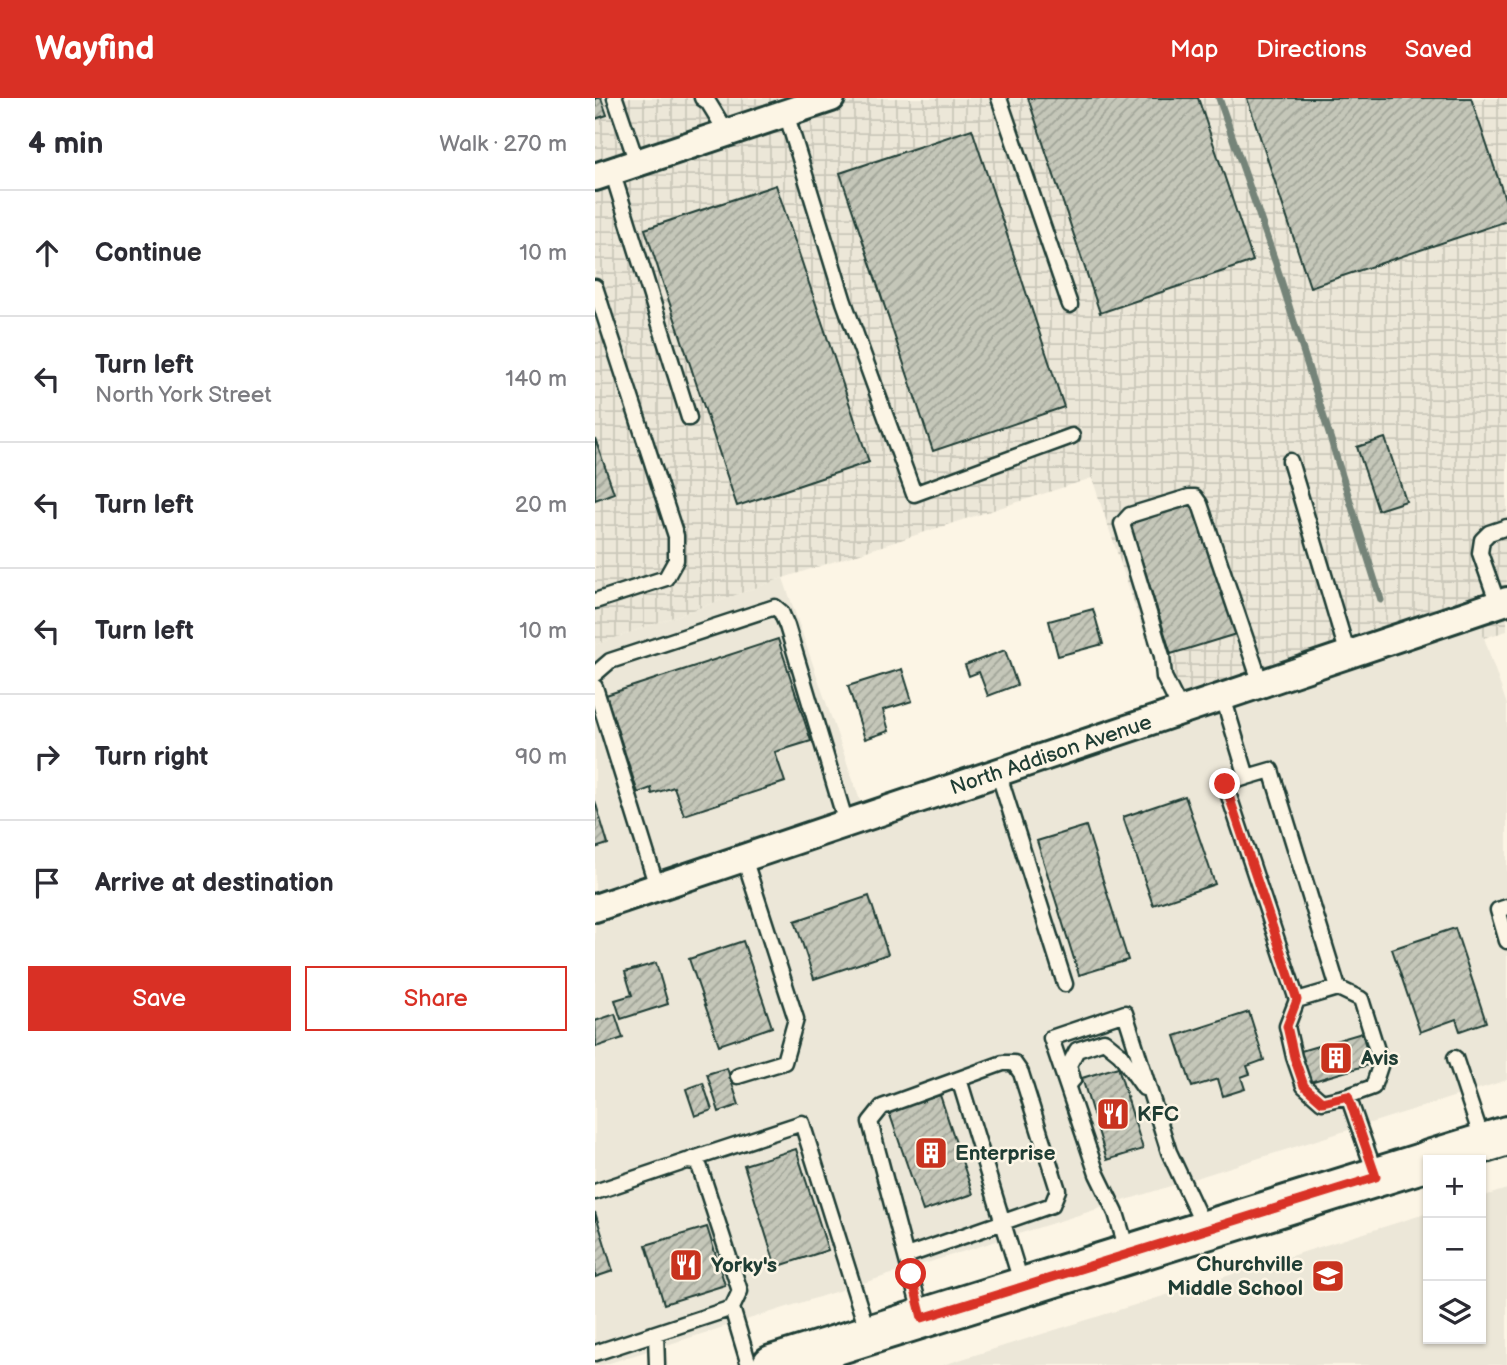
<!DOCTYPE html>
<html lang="en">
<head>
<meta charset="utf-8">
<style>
	body { margin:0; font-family:"Balsamiq Sans",sans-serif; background:#f7f7f7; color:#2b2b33 }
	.controls { position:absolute; right:21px; bottom:21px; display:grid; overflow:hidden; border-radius:0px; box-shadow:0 2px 5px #0004 }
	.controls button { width:63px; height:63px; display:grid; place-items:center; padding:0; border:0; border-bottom:2px solid #e1e1e2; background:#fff; color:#2b2b33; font:35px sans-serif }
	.stop { position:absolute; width:21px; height:21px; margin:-16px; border:5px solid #d93025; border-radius:50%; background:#fff }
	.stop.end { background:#d93025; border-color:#fff; box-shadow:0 2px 7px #0008 }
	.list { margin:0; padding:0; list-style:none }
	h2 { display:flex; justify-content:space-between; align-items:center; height:91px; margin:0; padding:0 28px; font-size:30px }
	h2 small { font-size:23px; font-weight:400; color:#7c7c81 }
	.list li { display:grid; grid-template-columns:46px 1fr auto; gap:21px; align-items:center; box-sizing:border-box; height:126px; padding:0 28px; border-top:2px solid #e1e1e2 }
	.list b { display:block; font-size:26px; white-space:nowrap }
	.list p { margin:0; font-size:23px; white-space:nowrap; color:#7c7c81 }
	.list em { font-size:23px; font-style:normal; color:#7c7c81 }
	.actions { display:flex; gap:14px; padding:21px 28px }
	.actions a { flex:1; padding:16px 0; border:2px solid #d93025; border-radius:0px; text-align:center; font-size:24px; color:#d93025 }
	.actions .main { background:#d93025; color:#fff }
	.icon { flex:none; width:38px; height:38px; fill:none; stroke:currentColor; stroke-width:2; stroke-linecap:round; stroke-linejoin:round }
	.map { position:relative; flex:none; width:912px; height:1267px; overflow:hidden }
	header { display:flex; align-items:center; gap:42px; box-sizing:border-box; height:98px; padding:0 35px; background:#d93025; color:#fff }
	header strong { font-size:33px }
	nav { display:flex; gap:38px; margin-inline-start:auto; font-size:24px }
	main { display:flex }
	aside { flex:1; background:#fff }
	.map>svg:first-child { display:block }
</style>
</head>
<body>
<header>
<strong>Wayfind</strong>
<nav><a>Map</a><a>Directions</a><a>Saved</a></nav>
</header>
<main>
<aside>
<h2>4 min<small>Walk · 270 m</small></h2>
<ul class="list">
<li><svg class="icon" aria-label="ahead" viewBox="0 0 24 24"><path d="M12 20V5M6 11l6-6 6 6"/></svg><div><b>Continue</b></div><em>10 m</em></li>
<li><svg class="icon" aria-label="left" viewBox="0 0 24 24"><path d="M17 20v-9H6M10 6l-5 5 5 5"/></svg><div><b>Turn left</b><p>North York Street</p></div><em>140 m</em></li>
<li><svg class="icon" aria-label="left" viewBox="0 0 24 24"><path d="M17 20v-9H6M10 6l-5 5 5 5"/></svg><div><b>Turn left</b></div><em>20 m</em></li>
<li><svg class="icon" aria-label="left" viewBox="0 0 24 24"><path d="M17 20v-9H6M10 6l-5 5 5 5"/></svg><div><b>Turn left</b></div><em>10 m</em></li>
<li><svg class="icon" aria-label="right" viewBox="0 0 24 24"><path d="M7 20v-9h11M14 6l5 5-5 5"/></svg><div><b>Turn right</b></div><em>90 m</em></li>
<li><svg class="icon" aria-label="arrive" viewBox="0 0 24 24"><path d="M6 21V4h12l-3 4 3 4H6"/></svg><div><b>Arrive at destination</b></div></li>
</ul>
<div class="actions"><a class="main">Save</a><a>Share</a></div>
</aside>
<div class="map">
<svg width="912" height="1267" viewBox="0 0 912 1267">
	<defs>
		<pattern id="industrial-grid" width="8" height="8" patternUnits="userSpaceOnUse" patternTransform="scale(1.75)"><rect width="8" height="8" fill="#ece7d8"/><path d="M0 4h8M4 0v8" fill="none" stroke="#cac7ba"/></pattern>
		<pattern id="building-hatch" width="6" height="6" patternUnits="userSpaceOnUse" patternTransform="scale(1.75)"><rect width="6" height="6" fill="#c5c7b9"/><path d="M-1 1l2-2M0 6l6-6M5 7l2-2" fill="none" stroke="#9fa397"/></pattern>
	</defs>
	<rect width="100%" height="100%" fill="#fcf5e5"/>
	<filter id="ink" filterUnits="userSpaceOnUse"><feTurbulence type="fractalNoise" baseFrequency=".0143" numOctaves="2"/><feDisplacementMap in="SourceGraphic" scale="14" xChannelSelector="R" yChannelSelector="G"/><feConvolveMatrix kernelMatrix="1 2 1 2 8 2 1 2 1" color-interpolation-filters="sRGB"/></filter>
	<g filter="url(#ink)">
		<!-- built -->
		<path fill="#ece7d8" d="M188,480L268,711L883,522L912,607V982L8,1267H0V547Z
			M912,1091V1267H348L833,1115V1241H886V1099Z"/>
		<!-- industrial -->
		<path fill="url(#industrial-grid)" d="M0,0H912V533L889,540L883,523L579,624L497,380L188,480L0,547Z"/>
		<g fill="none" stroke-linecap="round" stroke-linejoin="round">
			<!-- stream -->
			<path stroke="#758479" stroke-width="7" d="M624,0L680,163L786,502"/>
		</g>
		<!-- building -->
		<path fill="url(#building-hatch)" stroke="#1f3d34" stroke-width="2" d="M0,0H6L12,17L0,21Z
			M433,0H603L658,163L505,215Z
			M652,0H876L912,107V123L715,189Z
			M377,31L469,309L338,353L245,75Z
			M181,87L274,364L142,408L50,131Z
			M0,340L19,395L0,402Z
			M790,340L811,403L783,412L762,349Z
			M601,404L641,536L576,556L535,425Z
			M498,511L508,546L463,558L454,523Z
			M183,541L216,643L180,654L190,684L89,717L79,689L57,696L56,690L43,695L11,597Z
			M410,552L422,587L393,598L384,574L374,578L370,567Z
			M307,571L317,603L288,612L294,633L270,641L253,588Z
			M590,698L620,786L558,807L528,719Z
			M0,703L13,746L0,750Z
			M491,728L533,862L484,877L442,743Z
			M274,798L293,856L219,881L200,823Z
			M860,830L891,924L865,933L861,921L825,934L797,851Z
			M148,843L177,929L124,947L94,861Z
			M61,865L73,906L26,921L20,902L37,897L30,874Z
			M654,914L669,962L652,968L655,976L646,979L650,991L628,998L623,981L597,989L580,938Z
			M20,916L28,940L1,949L0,923Z
			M767,935L776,966L715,984L706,953Z
			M523,969L548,1051L512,1062L487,980Z
			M132,970L144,1007L124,1014L112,976Z
			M108,985L117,1012L100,1018L91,991Z
			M345,997L378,1096L328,1113L294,1014Z
			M201,1051L233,1152L181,1169L149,1067Z
			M0,1114L18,1173L0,1179Z
			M112,1129L130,1187L69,1206L51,1147Z"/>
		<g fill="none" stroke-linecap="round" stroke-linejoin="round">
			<defs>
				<path id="lane" d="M20,0L42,65
					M107,0L113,4L132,35
					M404,0L475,207
					M191,15L249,204L319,396L477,338
					M17,73L94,320
					M0,189L81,438V462L71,480L0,503
					M695,363L753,557
					M903,506L885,455L887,442L894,435L912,429
					M0,576L15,563L180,509L186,514L192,528L251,725
					M0,589L62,789
					M628,599L652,679L630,686L702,902L743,890L676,672L652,679
					M586,613L569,579L567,558L527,426L535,417L594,399H600L605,406L666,586
					M403,674L470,886
					M912,809L903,812L912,843
					M743,890L766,901L786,965L778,989L753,998
					M702,902L692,928L699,959L709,988L727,1004L753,998L781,1078
					M860,960L888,1044
					M143,978L189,964L201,921L149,760
					M364,981L427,1187
					M478,982L474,967L482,952L509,943L525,956L549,990
					M95,1062L207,1025L273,1235
					M0,1094L92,1063L101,1064L105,1070L145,1193L137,1210L0,1255
					M533,1155L521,1115L502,1076L456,940L530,915L574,1054L610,1131
					M311,1158L457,1107L463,1092L426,975L419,965H408L287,1009L275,1024L327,1219
					M137,1210L154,1267
					M61,1236L62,1267"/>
				<g id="street">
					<path d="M0,79L236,0"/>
					<path id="s1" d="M0,810L912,503"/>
				</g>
				<path id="secondary" d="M834,1062L912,1038
					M177,1267L833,1063"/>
			</defs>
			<!-- lane casing -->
			<use href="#lane" stroke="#1f3d34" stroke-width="19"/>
			<!-- street casing -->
			<use href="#street" stroke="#1f3d34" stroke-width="32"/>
			<!-- secondary casing -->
			<use href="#secondary" stroke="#1f3d34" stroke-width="44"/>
			<!-- lane -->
			<use href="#lane" stroke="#fcf5e5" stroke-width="14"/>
			<!-- street -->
			<use href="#street" stroke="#fcf5e5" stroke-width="26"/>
			<!-- secondary -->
			<use href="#secondary" stroke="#fcf5e5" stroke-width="38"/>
		</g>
	</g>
	<g fill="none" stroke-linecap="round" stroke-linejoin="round" filter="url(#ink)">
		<!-- route -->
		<path stroke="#d93025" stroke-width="9" d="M316,1176L327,1220L781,1079L753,998L727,1004L709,988L699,959L692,928L702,902L630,686"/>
	</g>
	<!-- icons -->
	<defs>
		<symbol id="building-square" viewBox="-11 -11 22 22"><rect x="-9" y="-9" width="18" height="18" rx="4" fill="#c8321e" stroke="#fcf5e5"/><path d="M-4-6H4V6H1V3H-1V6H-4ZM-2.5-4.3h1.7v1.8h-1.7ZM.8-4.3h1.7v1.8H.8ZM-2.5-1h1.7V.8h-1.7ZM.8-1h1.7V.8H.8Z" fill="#fff"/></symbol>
		<symbol id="restaurant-square" viewBox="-11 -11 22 22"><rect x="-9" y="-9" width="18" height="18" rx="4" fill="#c8321e" stroke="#fcf5e5"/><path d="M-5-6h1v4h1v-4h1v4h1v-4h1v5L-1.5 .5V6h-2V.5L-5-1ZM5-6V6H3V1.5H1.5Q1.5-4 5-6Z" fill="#fff"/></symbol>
		<symbol id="school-square" viewBox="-11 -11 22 22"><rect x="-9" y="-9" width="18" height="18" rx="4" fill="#c8321e" stroke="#fcf5e5"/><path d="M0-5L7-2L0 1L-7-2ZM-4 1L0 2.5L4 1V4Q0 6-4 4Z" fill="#fff"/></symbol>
	</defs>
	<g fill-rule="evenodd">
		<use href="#building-square" x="722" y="941" width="38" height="38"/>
		<use href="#restaurant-square" x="499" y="997" width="38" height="38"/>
		<use href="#building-square" x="317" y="1036" width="38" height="38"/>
		<use href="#restaurant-square" x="72" y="1148" width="38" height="38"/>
		<use href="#school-square" x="714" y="1159" width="38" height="38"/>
	</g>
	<g text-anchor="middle" stroke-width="5" stroke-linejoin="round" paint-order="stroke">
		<!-- street labels -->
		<g font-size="21" fill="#1f3d34" stroke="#fcf5e5">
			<text dy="7" stroke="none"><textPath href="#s1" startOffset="481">North Addison Avenue</textPath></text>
		</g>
		<!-- poi labels -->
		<g font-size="21" font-weight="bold" fill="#1f3d34" stroke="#fcf5e5" text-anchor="start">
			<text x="766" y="967">Avis</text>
			<text x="542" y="1023">KFC</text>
			<text x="360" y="1062">Enterprise</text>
			<text x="708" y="1173" text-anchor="end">Churchville<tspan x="708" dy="24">Middle School</tspan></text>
			<text x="116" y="1174">Yorky's</text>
		</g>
	</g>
</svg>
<div class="controls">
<button>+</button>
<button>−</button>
<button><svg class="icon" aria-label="layers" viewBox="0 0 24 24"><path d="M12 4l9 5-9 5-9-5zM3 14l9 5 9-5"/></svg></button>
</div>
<div class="stop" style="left:316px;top:1176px"></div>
<div class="stop end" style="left:630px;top:686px"></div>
</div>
</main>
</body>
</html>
